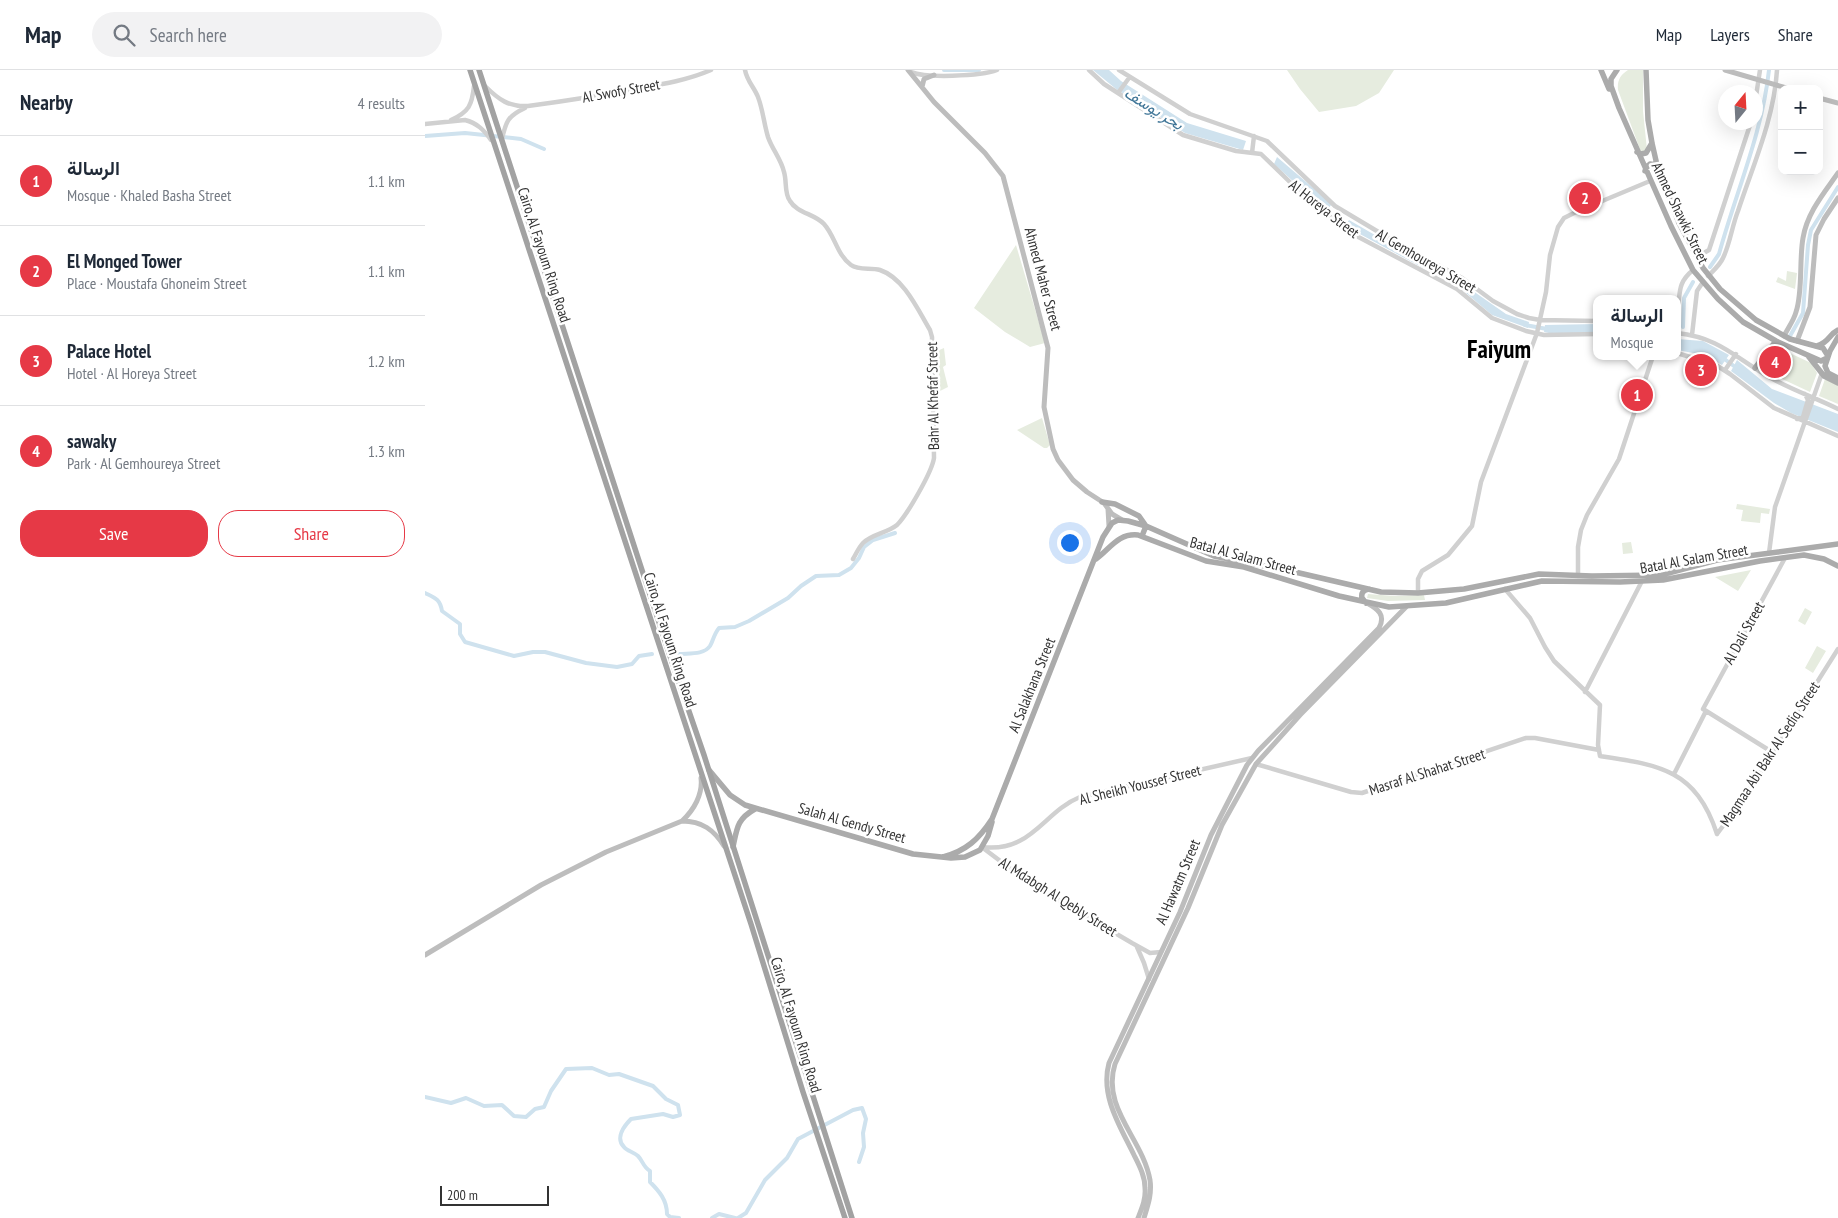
<!DOCTYPE html>
<html lang="en">
<head>
<meta charset="utf-8">
<style>
	body { margin:0; font-family:"PT Sans Narrow",Vazirmatn,sans-serif; background:#f2f2f3; color:#1f2937 }
	.controls { position:absolute; right:15px; top:15px; display:grid; overflow:hidden; border-radius:10px; box-shadow:0 5px 20px #0002 }
	.controls button { width:45px; height:45px; display:grid; place-items:center; padding:0; border:0; border-bottom:1px solid #e0e1e3; background:#fff; color:#1f2937; font:25px sans-serif }
	.compass { position:absolute; left:1293px; top:15px; width:45px; height:45px; border-radius:50%; background:#fff; box-shadow:0 5px 20px #0002; rotate:18deg }
	.scale { position:absolute; left:15px; bottom:12px; width:109px; box-sizing:border-box; padding-left:5px; border:2px solid #333; border-top:0; font-size:14px; line-height:18px; white-space:nowrap; color:#333; -webkit-text-stroke:4px #fff; paint-order:stroke }
	.you { position:absolute; left:644px; top:472px; width:18px; height:18px; margin:-12px; border:4px solid #fff; border-radius:50%; background:#1a73e8; box-shadow:0 0 0 8px #1a73e833 }
	.badge { display:grid; place-items:center; width:32px; height:32px; border-radius:50%; background:#e63946; color:#fff; font-size:16px; font-weight:700 }
	.pin { position:absolute; translate:-50% -50%; border:2px solid #fff; box-shadow:0 1px 5px #0006 }
	.popup { position:absolute; left:1168px; top:225px; width:88px; height:65px; box-sizing:border-box; display:grid; place-content:center; border-radius:10px; background:#fff; filter:drop-shadow(0 1px 4px #0005); font-size:16px; white-space:nowrap; color:#747a83 }
	.popup b { font-size:19px; color:#1f2937 }
	.popup::after { content:''; position:absolute; left:50%; top:100%; margin-left:-10px; border:10px solid transparent; border-top-color:#fff }
	.list { margin:0; padding:0; list-style:none }
	h2 { display:flex; justify-content:space-between; align-items:center; height:65px; margin:0; padding:0 20px; font-size:21px }
	h2 small { font-size:16px; font-weight:400; color:#747a83 }
	.list li { display:grid; grid-template-columns:32px 1fr auto; gap:15px; align-items:center; box-sizing:border-box; height:90px; padding:0 20px; border-top:1px solid #e0e1e3 }
	.list b { display:block; font-size:19px; white-space:nowrap }
	.list p { margin:0; font-size:16px; white-space:nowrap; color:#747a83 }
	.list em { font-size:16px; font-style:normal; color:#747a83 }
	.actions { display:flex; gap:10px; padding:15px 20px }
	.actions a { flex:1; padding:11px 0; border:1px solid #e63946; border-radius:20px; text-align:center; font-size:18px; color:#e63946 }
	.actions .main { background:#e63946; color:#fff }
	.icon { flex:none; width:28px; height:28px; fill:none; stroke:currentColor; stroke-width:2; stroke-linecap:round; stroke-linejoin:round }
	.map { position:relative; flex:none; width:1413px; height:1148px; overflow:hidden }
	header { display:flex; align-items:center; gap:30px; box-sizing:border-box; height:70px; padding:0 25px; background:#fff; border-bottom:1px solid #e0e1e3 }
	header strong { font-size:24px }
	nav { display:flex; gap:28px; margin-inline-start:auto; font-size:18px }
	.search { width:350px; height:45px; background:#f2f2f3; display:flex; align-items:center; gap:12px; box-sizing:border-box; padding:0 18px; border-radius:28px; color:#747a83; font-size:19px }
	main { display:flex }
	aside { flex:1; background:#fff }
	.map>svg:first-child { display:block }
</style>
</head>
<body>
<header>
<strong>Map</strong>
<div class="search"><svg class="icon" aria-label="search" viewBox="0 0 24 24"><circle cx="10" cy="10" r="6"/><path d="M15 15l6 6"/></svg>Search here</div>
<nav><a>Map</a><a>Layers</a><a>Share</a></nav>
</header>
<main>
<aside>
<h2>Nearby<small>4 results</small></h2>
<ul class="list">
<li><span class="badge">1</span><div><b>الرسالة</b><p>Mosque · Khaled Basha Street</p></div><em>1.1 km</em></li>
<li><span class="badge">2</span><div><b>El Monged Tower</b><p>Place · Moustafa Ghoneim Street</p></div><em>1.1 km</em></li>
<li><span class="badge">3</span><div><b>Palace Hotel</b><p>Hotel · Al Horeya Street</p></div><em>1.2 km</em></li>
<li><span class="badge">4</span><div><b>sawaky</b><p>Park · Al Gemhoureya Street</p></div><em>1.3 km</em></li>
</ul>
<div class="actions"><a class="main">Save</a><a>Share</a></div>
</aside>
<div class="map">
<svg width="1413" height="1148" viewBox="0 0 1413 1148">
	<rect width="100%" height="100%" fill="#fff"/>
	<!-- green -->
	<path fill="#e6ecdf" d="M862,0H969L954,23L931,36L894,42L875,19Z
		M1203,0H1218V41L1222,80L1216,82L1193,20C1192,11 1195,5 1203,0Z
		M591,175L620,273L605,277L580,262L549,238Z
		M1362,201L1372,203L1370,219L1351,212L1353,207L1361,211Z
		M1352,277L1386,293L1392,303L1385,322L1351,306L1364,290L1348,282Z
		M519,278L521,295L518,297L523,317L515,321L512,281Z
		M1400,309L1413,315V334L1394,326Z
		M617,348L625,375L622,378H619L592,360Z
		M1312,434L1345,439L1344,444L1336,443L1335,453L1316,451L1318,440L1311,439Z
		M1206,472L1208,483L1198,484L1197,473Z
		M1326,500L1313,521L1290,507Z
		M943,524L970,526L999,525L1000,530L963,531L942,528Z
		M1380,538L1387,542L1380,555L1373,551Z
		M1392,576L1401,581L1388,603L1380,598Z"/>
	<!-- water -->
	<path fill="#cfe2ee" d="M668,0H684L696,11L762,53L821,71L818,80L760,63L691,19Z
		M852,87L907,134L901,141L849,94Z
		M924,150L1000,194L998,198L920,156Z
		M1038,214L1081,244L1104,252L1103,258L1067,245L1035,218Z
		M1172,254V262L1129,264L1119,262L1120,255Z
		M1252,269L1278,271L1304,285L1297,295L1279,285L1252,280Z
		M1312,290L1347,319L1413,344V362L1366,343L1349,333L1306,301Z"/>
	<g fill="none" stroke-linecap="round" stroke-linejoin="round">
		<!-- canal -->
		<path stroke="#cfe2ee" stroke-width="4" d="M519,0H554
			M0,66L40,63L96,69L119,79
			M1285,197L1294,184C1311,122 1337,64 1344,0
			M1100,255L1122,259
			M1258,257L1259,228L1268,212
			M1365,266L1378,243L1383,175L1386,160L1413,117
			M1298,288L1313,299
			M0,523C10,528 15,529 17,541L35,554V564L40,572L89,586L108,582H120L161,593L192,597L207,594L214,586L227,584
			M254,584C264,583 279,585 285,576C288,571 289,564 294,558L310,557L324,551L363,528L376,516L391,506L414,505L426,498L434,488L439,477L448,470L470,463
			M0,1027L26,1033L41,1028L59,1036L77,1035L89,1046L101,1047L110,1039L119,1037L126,1021L141,999L167,998L184,1005L194,1004L228,1016L241,1029L253,1035L255,1045L248,1047L238,1044L206,1049C199,1056 190,1068 199,1077C202,1081 209,1082 213,1086C218,1091 218,1097 225,1101V1112C234,1121 242,1130 242,1144L245,1147L254,1148
			M287,1148L294,1144L310,1148
			M313,1148L321,1143L340,1110L362,1088L373,1069L428,1040L437,1038L441,1049L438,1063L439,1077L434,1092"/>
		<!-- tertiary -->
		<path stroke="#d0d0d0" stroke-width="4.5" d="M320,0C322,11 329,17 333,27C338,40 339,54 343,67C347,79 356,89 359,102C362,111 359,123 365,131C372,143 390,144 399,154C410,166 412,185 426,195C434,201 446,197 455,200C479,208 493,240 505,260L507,267L509,388C507,402 482,445 472,455C462,463 447,464 438,473C434,477 431,484 428,489
			M664,0L679,14L758,65L811,81L836,84L870,117L922,161L1032,219L1067,248L1101,261L1119,265L1172,264
			M694,0L765,44L842,71L910,136L977,176L1037,208L1068,231L1092,244L1104,248L1115,250L1172,251
			M484,1C498,9 557,6 572,0
			M60,16C74,30 84,37 103,36C141,31 178,25 215,18C239,14 263,10 286,0
			M693,23L704,8
			M1330,33L1335,0
			M26,50C44,42 47,35 49,16
			M0,54L40,50C52,53 59,60 66,70
			M77,69C81,51 83,46 100,38
			M827,83L829,66
			M1270,180L1277,184L1284,180L1326,52
			M1283,206C1289,200 1295,195 1298,188C1305,174 1307,156 1313,141C1328,95 1349,49 1352,0
			M1252,244C1256,224 1251,214 1268,200
			M1252,263C1296,268 1310,288 1346,308C1367,320 1391,328 1413,339
			M1267,265L1272,221L1278,212
			M1252,283L1291,295L1305,304L1349,338L1413,366
			M1300,300L1311,284
			M1372,349L1378,347L1383,330L1380,324
			M1344,483L1350,437L1397,303
			M1153,506V477L1156,460L1162,445L1194,389L1228,286
			M1080,519L1105,548L1120,577L1129,591L1175,635L1173,675L1175,686C1235,695 1271,700 1292,764
			M993,523V509L997,501L1023,485L1047,456L1056,412L1112,263L1121,222L1125,185L1133,157L1139,148L1151,142L1225,111
			M1160,622L1217,511
			M1347,682L1278,639L1360,488
			M831,694L926,722L937,723L1101,668H1110L1174,680
			M1249,704L1281,641
			M1292,764L1319,728L1413,579
			M557,777C607,783 618,742 655,727L827,688
			M558,778L603,812L707,873L725,883L736,882
			M712,877L719,893L724,909"/>
		<!-- secondary -->
		<path stroke="#bdbdbd" stroke-width="5" d="M483,0L509,32L560,83L578,106L623,278L619,337L628,379L633,390L648,410L662,422L679,433L687,444L697,450
			M1300,0L1365,19
			M497,17L499,9L509,5
			M1394,28L1413,33
			M1359,266C1363,258 1369,250 1371,242C1378,222 1374,190 1378,168C1382,143 1399,123 1413,103
			M1372,271L1385,237L1391,165L1399,149L1413,128
			M683,439L684,456
			M257,751C277,751 289,760 299,776
			M0,885L116,815L181,782L257,751C269,740 278,724 276,708
			M713,1148C717,1138 721,1129 720,1118C720,1106 714,1095 709,1085C695,1056 675,1026 684,993L755,842L786,765L822,695L833,681L954,558C961,545 953,539 942,533
			M719,1148C723,1135 727,1124 725,1110C718,1069 676,1038 690,994L763,838L797,755L831,694L875,645L981,537"/>
		<!-- primary -->
		<path stroke="#ababab" stroke-width="5.5" d="M1176,0L1184,19
			M1192,0L1186,9V16L1194,38L1246,156L1268,200L1293,229L1318,252L1351,271L1396,291L1402,288
			M1221,0L1223,50L1227,73L1232,95L1254,153L1278,198L1295,219L1331,250L1365,269L1398,278L1403,286
			M1212,82L1216,84L1221,83L1227,73
			M1220,101L1221,98L1225,94L1232,95
			M1413,267L1405,281L1400,296L1403,303L1413,308
			M1392,276C1405,272 1403,265 1413,260
			M1384,287L1399,306L1413,313
			M1330,298L1351,271
			M677,432L690,434L714,446L721,456L717,466
			M671,489C685,479 693,463 713,465L781,491L819,497L914,526L964,537L1021,533L1117,511L1195,512L1238,510L1335,491L1379,485L1399,489L1413,496
			M941,533L937,528C936,523 938,520 944,519
			M284,700L305,725L320,735L488,784L526,788L540,787L555,780L563,766L567,752
			M308,777C312,758 312,749 330,739
			M518,787C541,781 554,769 567,749L678,467L687,453L693,450L703,451L721,456L789,486L870,502L956,522L993,523L1039,519L1114,504L1167,506L1236,505L1292,490L1413,474"/>
		<!-- trunk -->
		<path stroke="#a2a2a2" stroke-width="5.5" d="M45,0L326,854L378,1022L420,1148
			M54,0L245,586L279,685L427,1148"/>
	</g>
	<g text-anchor="middle" stroke-width="5" stroke-linejoin="round" paint-order="stroke">
		<!-- street labels -->
		<g font-size="15" fill="#333" stroke="#fff">
			<text transform="translate(196 21) rotate(-10)" y="5">Al Swofy Street</text>
			<text transform="translate(899 139) rotate(38)" y="5">Al Horeya Street</text>
			<text transform="translate(1255 143) rotate(64)" y="5">Ahmed Shawki Street</text>
			<text transform="translate(119 185) rotate(72)" y="5">Cairo, Al Fayoum Ring Road</text>
			<text transform="translate(1001 191) rotate(30)" y="5">Al Gemhoureya Street</text>
			<text transform="translate(618 209) rotate(75)" y="5">Ahmed Maher Street</text>
			<text transform="translate(508 326) rotate(-91)" y="5">Bahr Al Khefaf Street</text>
			<text transform="translate(818 486) rotate(15)" y="5">Batal Al Salam Street</text>
			<text transform="translate(1269 489) rotate(-10)" y="5">Batal Al Salam Street</text>
			<text transform="translate(1319 563) rotate(-61)" y="5">Al Dali Street</text>
			<text transform="translate(245 570) rotate(72)" y="5">Cairo, Al Fayoum Ring Road</text>
			<text transform="translate(607 615) rotate(-68)" y="5">Al Salakhana Street</text>
			<text transform="translate(1345 684) rotate(-57)" y="5">Magmaa Abi Bakr Al Sediq Street</text>
			<text transform="translate(1002 702) rotate(-18)" y="5">Masraf Al Shahat Street</text>
			<text transform="translate(715 715) rotate(-14)" y="5">Al Sheikh Youssef Street</text>
			<text transform="translate(427 753) rotate(16)" y="5">Salah Al Gendy Street</text>
			<text transform="translate(753 812) rotate(-67)" y="5">Al Hawatm Street</text>
			<text transform="translate(633 827) rotate(32)" y="5">Al Mdabgh Al Qebly Street</text>
			<text transform="translate(371 955) rotate(73)" y="5">Cairo, Al Fayoum Ring Road</text>
		</g>
		<!-- water labels -->
		<g font-size="16" font-style="italic" fill="#3f7597" stroke="#fff">
			<text transform="translate(729 38) rotate(32)" y="6">بحر يوسف</text>
		</g>
		<!-- town labels -->
		<g font-size="25" font-weight="bold" fill="#000" stroke="#fff">
			<text x="1074" y="288">Faiyum</text>
		</g>
	</g>
</svg>
<div class="controls">
<button>+</button>
<button>−</button>
</div>
<svg class="compass" viewBox="-18 -18 36 36"><path d="M0-13l5 13h-10z" fill="#e53935"/><path d="M0 13l5-13h-10z" fill="#747a83"/></svg>
<div class="scale">200 m</div>
<div class="you"></div>
<div class="pin badge" style="left:1212px;top:325px">1</div>
<div class="popup"><b>الرسالة</b>Mosque</div>
<div class="pin badge" style="left:1160px;top:128px">2</div>
<div class="pin badge" style="left:1276px;top:300px">3</div>
<div class="pin badge" style="left:1350px;top:292px">4</div>
</div>
</main>
</body>
</html>
